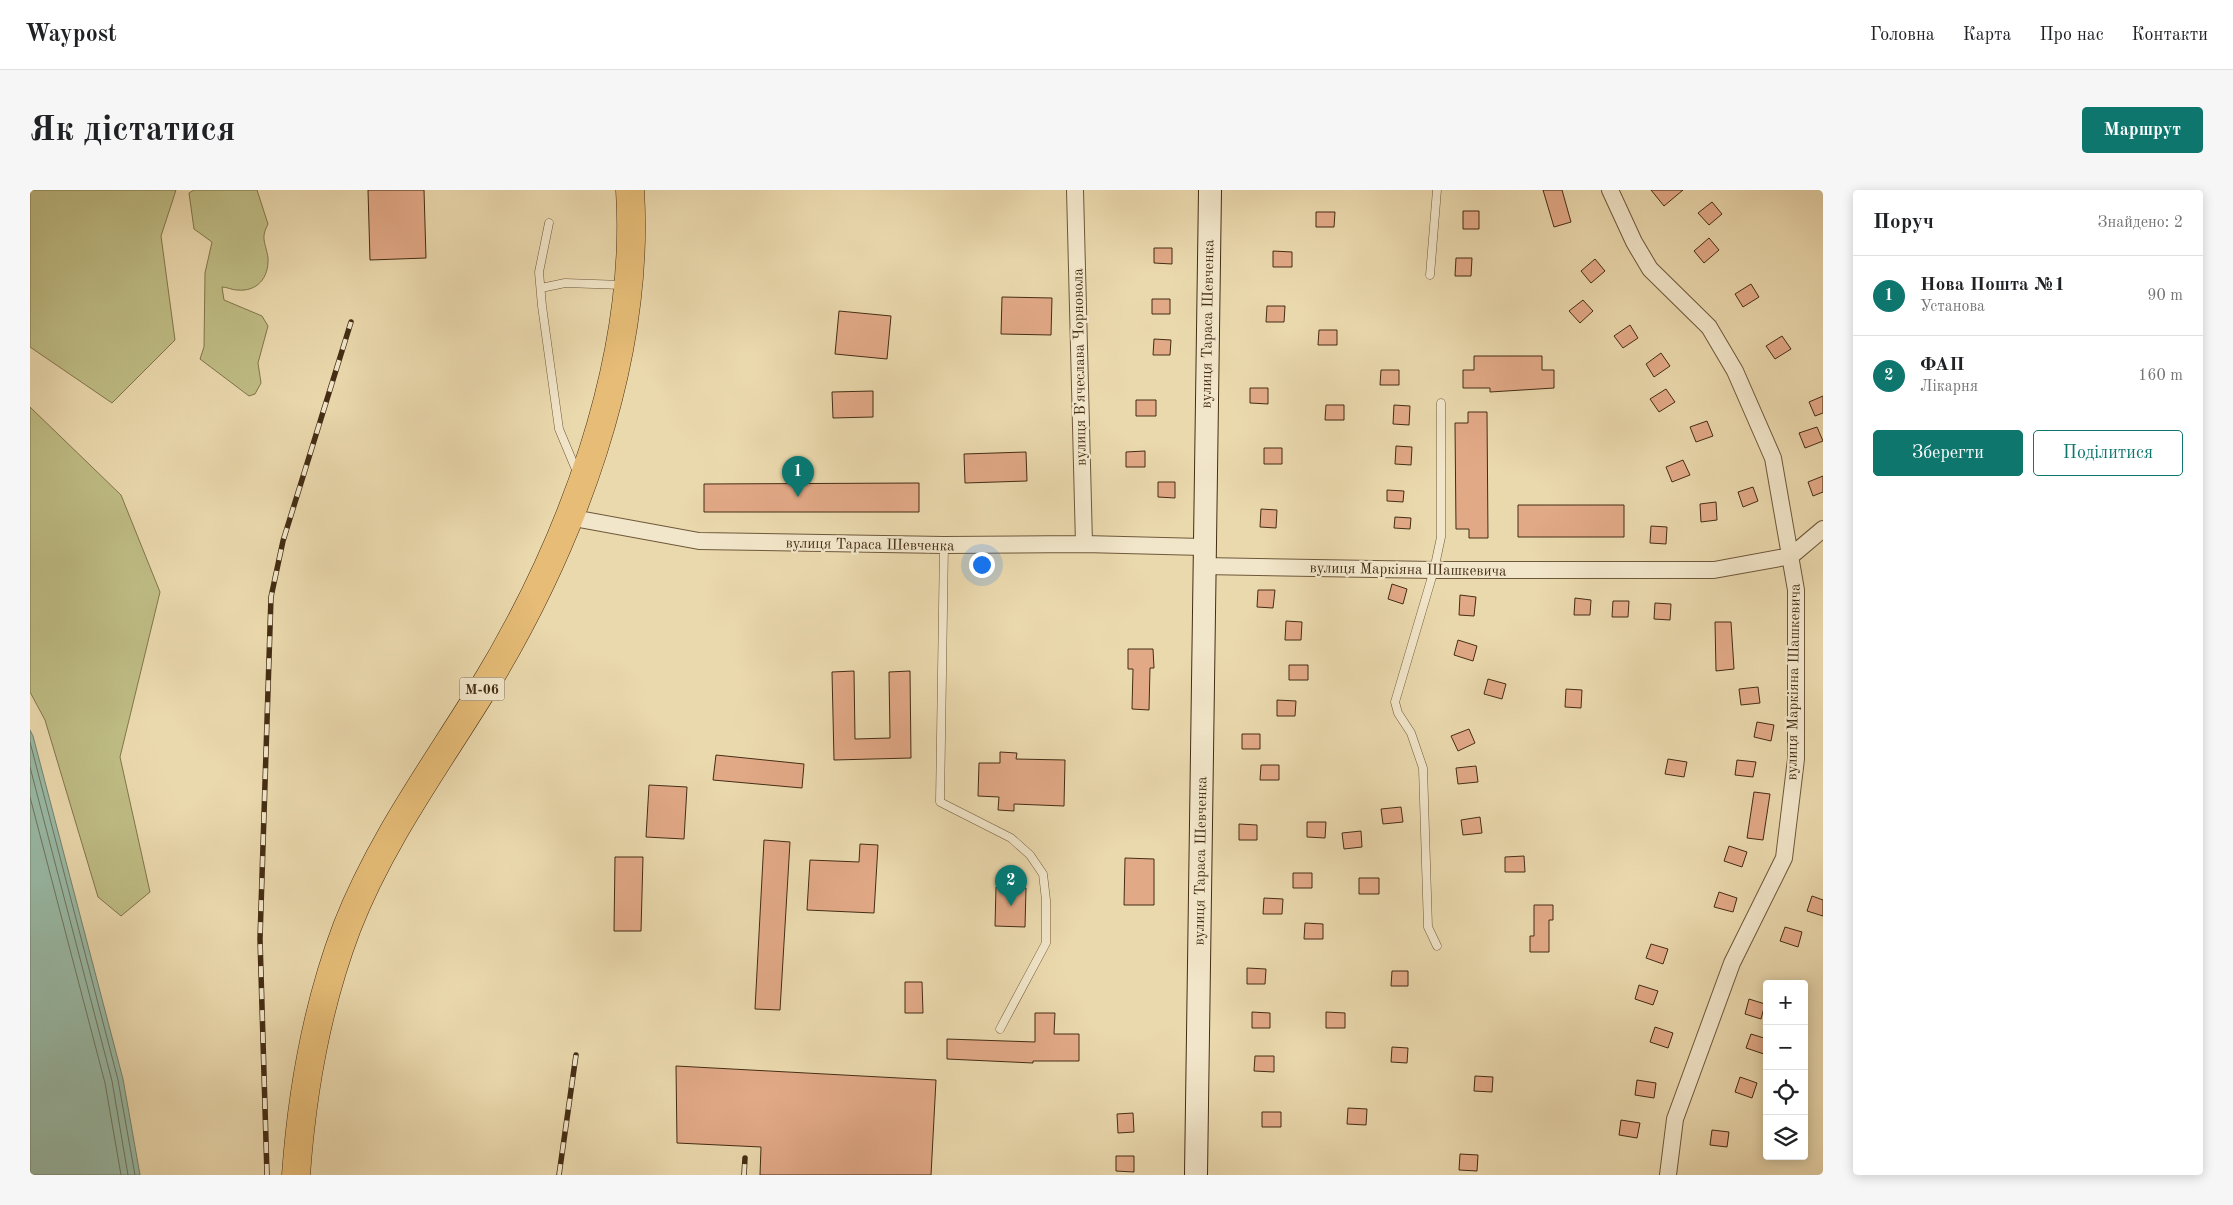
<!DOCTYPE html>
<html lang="uk">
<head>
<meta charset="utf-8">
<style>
	body { margin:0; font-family:"Old Standard TT",serif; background:#f6f6f6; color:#202124 }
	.controls { position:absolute; right:15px; bottom:15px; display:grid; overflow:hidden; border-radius:5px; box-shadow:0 2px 12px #0003 }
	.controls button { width:45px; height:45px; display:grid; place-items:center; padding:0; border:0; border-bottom:1px solid #e0e0e0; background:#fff; color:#202124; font:25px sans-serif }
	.you { position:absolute; left:951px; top:374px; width:18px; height:18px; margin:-12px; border:4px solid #fff; border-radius:50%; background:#1a73e8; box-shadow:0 0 0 8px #1a73e833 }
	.badge { display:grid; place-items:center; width:32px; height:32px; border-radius:50%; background:#0f766e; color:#fff; font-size:16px; font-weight:700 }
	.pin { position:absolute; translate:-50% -41px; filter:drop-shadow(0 1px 2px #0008) }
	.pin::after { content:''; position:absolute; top:26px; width:18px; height:15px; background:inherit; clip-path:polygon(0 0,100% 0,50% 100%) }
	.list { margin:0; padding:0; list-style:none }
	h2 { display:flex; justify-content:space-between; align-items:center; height:65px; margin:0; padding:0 20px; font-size:21px }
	h2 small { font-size:16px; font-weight:400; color:#757577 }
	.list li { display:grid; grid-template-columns:32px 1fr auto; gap:15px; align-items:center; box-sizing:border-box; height:80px; padding:0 20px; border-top:1px solid #e0e0e0 }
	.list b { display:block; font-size:19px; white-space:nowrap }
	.list p { margin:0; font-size:16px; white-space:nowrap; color:#757577 }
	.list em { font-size:16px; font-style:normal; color:#757577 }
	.actions { display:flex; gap:10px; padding:15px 20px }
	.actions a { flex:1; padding:11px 0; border:1px solid #0f766e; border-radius:5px; text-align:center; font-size:18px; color:#0f766e }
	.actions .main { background:#0f766e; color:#fff }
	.icon { flex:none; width:28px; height:28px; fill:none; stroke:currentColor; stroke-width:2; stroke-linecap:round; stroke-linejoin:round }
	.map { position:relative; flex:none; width:1793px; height:985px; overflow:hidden; border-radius:5px }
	header { display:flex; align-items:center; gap:30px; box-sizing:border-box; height:70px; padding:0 25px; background:#fff; border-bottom:1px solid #e0e0e0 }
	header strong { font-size:24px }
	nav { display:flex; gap:28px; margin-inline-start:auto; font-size:18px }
	.intro { display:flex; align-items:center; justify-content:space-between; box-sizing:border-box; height:120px; padding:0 30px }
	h1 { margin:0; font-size:35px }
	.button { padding:12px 22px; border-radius:5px; background:#0f766e; color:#fff; font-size:18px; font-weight:700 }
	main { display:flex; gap:30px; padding:0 30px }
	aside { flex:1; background:#fff; border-radius:5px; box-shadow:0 2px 12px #0003 }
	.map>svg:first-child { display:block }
</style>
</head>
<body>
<header>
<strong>Waypost</strong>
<nav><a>Головна</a><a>Карта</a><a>Про нас</a><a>Контакти</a></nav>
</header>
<div class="intro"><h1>Як дістатися</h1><a class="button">Маршрут</a></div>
<main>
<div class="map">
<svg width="1793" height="985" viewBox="0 0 1793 985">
	<rect width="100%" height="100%" fill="#ebd9ae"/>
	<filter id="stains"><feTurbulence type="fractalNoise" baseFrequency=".004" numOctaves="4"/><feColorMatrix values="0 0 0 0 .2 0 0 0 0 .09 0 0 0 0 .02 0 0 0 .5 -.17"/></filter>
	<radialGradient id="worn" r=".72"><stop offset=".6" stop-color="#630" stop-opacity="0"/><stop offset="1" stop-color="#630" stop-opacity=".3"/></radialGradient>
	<!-- green -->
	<path fill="#bfbd85" stroke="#82754c" d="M0,0H146L131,46L145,150L82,213L0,157Z
		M164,0H227L238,34C230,49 236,53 238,68C239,88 227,102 207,100C202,100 197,97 192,97L194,110L232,126L238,136L228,173L231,193L225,204L219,206L170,169L174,157L175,83L182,52L164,39L159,3Z
		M0,217L91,305L130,402L90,567L120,702L91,726L68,707L15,530L0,502Z"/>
	<!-- water -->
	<path fill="#99baa7" stroke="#77826c" d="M0,540L3,546L93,889L110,985H0Z"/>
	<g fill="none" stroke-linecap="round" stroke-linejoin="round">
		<!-- shore -->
		<path stroke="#6e745e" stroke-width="1" d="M0,552L88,890L105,985
			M0,577L82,891L98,985
			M0,607L75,893L91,985"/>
	</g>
	<!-- building -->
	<path fill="#e2a987" stroke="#442d14" d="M338,0H394L396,68L340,70Z
		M1513,0H1532L1541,32L1524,37Z
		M1621,0H1653L1634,16Z
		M1682,12L1692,24L1679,35L1668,23Z
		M1433,21H1449V39H1433Z
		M1286,22H1305L1304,37H1286Z
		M1679,48L1689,60L1674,73L1664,61Z
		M1124,58H1142V74L1124,73Z
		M1243,61L1262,62V77H1243Z
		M1426,68H1442L1441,86H1425Z
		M1565,69L1575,81L1561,93L1551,81Z
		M1721,94L1729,107L1713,117L1705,104Z
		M972,107L1022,108L1021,145L971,144Z
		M1122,109H1140V124H1122Z
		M1553,110L1563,121L1550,133L1539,121Z
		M1237,116H1255L1254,132H1236Z
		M809,121L861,126L857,169L805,164Z
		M1600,135L1608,148L1593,158L1584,146Z
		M1289,140H1307V155H1288Z
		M1752,146L1761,159L1745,169L1736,156Z
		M1124,149L1141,150L1140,165H1123Z
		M1631,163L1640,176L1624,187L1616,174Z
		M1444,166H1512V180H1524V198L1460,202V198H1433V180H1444Z
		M1351,180H1369V195H1350Z
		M1220,198H1238V214L1220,213Z
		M1636,199L1645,212L1629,222L1620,209Z
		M843,201V227L803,228L802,202Z
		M1793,206V223L1785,226L1779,212Z
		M1106,210H1126V226H1106Z
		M1296,215H1314V230H1295Z
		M1364,215L1380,216L1379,235L1363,234Z
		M1438,222H1457L1458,348H1439V339H1426L1425,233H1438Z
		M1677,231L1683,246L1666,252L1660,237Z
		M1787,237L1793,251L1775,258L1769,243Z
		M1366,256L1382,257L1381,275L1365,274Z
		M1234,258H1252V274H1234Z
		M1115,261V277H1096V262Z
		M996,262L997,291L935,293L934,264Z
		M1653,270L1660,285L1642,292L1636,277Z
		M1793,286V302L1783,306L1778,292Z
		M1128,292H1145V308L1128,307Z
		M889,293V322H674V294Z
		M1723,297L1728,311L1713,317L1708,302Z
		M1357,300L1374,301L1373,312L1357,311Z
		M1686,312L1687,330L1671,332L1670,314Z
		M1488,315H1594V347H1488Z
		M1231,319L1247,320L1246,338L1230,337Z
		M1365,327L1381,328L1380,339L1364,338Z
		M1621,336L1637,337L1636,354L1620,353Z
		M1362,394L1377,399L1373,414L1358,409Z
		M1228,400H1245L1243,418L1227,417Z
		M1430,405L1446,407L1444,426L1429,425Z
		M1545,408L1561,410L1560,425H1544Z
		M1583,411H1599L1598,427H1582Z
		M1625,413L1641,414L1640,430L1624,429Z
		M1256,431L1272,432L1271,450H1255Z
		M1685,432H1701L1704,479L1686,481Z
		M1428,450L1447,456L1443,471L1424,465Z
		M1098,459H1123L1124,478H1120L1119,520L1102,519L1103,479H1098Z
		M1259,475H1278V490H1259Z
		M824,481L825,549L860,548L859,482L880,481L881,568L804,570L802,482Z
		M1458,489L1476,494L1472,509L1454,504Z
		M1728,497L1730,513L1711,515L1709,499Z
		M1536,499L1552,500L1551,518L1535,517Z
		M1247,510L1266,511L1265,526H1247Z
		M1727,532L1744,535L1741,551L1724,547Z
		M1439,539L1445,553L1428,561L1421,546Z
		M1212,544H1230V559H1212Z
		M970,562L987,563L986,569L1035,570L1034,616L984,614V621L968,620L969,607L948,606L949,573H970Z
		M686,565L774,574L772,598L683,590Z
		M1638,569L1657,572L1654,587L1635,584Z
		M1707,570L1726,572L1723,587L1705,585Z
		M1231,575H1249V590H1230Z
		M1446,576L1448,592L1428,594L1426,578Z
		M619,595L657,597L654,649L616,647Z
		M1724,602L1740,604L1733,650L1717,648Z
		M1371,617L1373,632L1353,634L1351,619Z
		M1450,627L1452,643L1433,645L1431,630Z
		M1277,632H1296L1295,648L1277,647Z
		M1209,634L1227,635V650H1209Z
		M1331,641L1332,657L1314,659L1312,643Z
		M734,650L760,652L750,820L725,819Z
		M830,654L848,655L844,723L777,720L780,670L829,672Z
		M1699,656L1717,662L1712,677L1694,671Z
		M1494,666L1495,682H1475V667Z
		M585,667H613L611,741H584Z
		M1095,668L1124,669V715H1094Z
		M1263,683H1282V698H1263Z
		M1329,688H1349V704H1329Z
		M966,697L996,698L995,737L965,736Z
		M1689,702L1707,708L1703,722L1684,717Z
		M1782,706L1793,710V726L1777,721Z
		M1234,708L1253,709L1252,724H1233Z
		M1504,715H1523V730H1519V762H1500V746H1504Z
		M1275,733L1293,734V749H1274Z
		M1755,737L1772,742L1768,757L1750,751Z
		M1621,754L1638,759L1633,774L1616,768Z
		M1217,778L1236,779L1235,794H1217Z
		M1362,781H1378V796H1361Z
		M875,792H892L893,823H875Z
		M1609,795L1628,801L1623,815L1605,809Z
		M1719,809L1735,814L1731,829L1715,824Z
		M1222,822L1240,823V838H1222Z
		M1296,822L1315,823V838H1296Z
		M1005,823H1025L1024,844H1049V871H1003V873L917,869V849L1005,852Z
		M1625,837L1643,843L1638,858L1620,852Z
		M1721,844L1737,849L1734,864L1716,858Z
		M1362,857L1378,858L1377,873L1361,872Z
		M1225,866H1244V882L1224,881Z
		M646,876L906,890L901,985H730L731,957L647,953Z
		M1445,886L1463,887L1462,902L1444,901Z
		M1710,887L1727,893L1722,908L1705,902Z
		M1607,890L1626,893L1624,908L1605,905Z
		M1318,918L1337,919L1336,935L1317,934Z
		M1232,922H1251V937H1232Z
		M1103,923L1104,942L1088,943L1087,924Z
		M1591,930L1610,933L1607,948L1589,945Z
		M1682,940L1699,942L1697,957L1680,955Z
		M1430,964L1448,965L1447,981L1429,980Z
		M1086,966H1104V982L1086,981Z"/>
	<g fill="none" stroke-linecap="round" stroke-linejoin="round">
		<defs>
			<path id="lane" d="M519,33L509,82L512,116L529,239L547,282
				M1400,85L1407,0
				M511,98L535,93L593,95
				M914,355L910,612L981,648L1000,665L1013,684L1016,710V753L970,839
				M1407,756L1398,737L1393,578L1381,543L1368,523L1365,512L1404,380L1411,347V213"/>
			<path id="street" d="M1045,0L1054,354
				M1580,0L1604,52L1620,79L1679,137L1705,181L1743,268L1766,400V569L1754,668L1702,773L1645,929L1638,985
				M538,327L669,351L914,355L1054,354L1173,357
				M1173,376L1404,380H1684L1761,366L1793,339"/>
			<path id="secondary" d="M1166,985L1180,0"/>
			<path id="highway" d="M266,985C272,901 287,816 317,737C350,652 404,578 451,502C540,357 611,172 600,0"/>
		</defs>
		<!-- lane casing -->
		<use href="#lane" stroke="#6e583a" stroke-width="9"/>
		<!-- street casing -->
		<use href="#street" stroke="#6e583a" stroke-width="18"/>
		<!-- secondary casing -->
		<use href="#secondary" stroke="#442d14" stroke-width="24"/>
		<!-- highway casing -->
		<use href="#highway" stroke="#442d14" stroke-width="29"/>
		<!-- lane -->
		<use href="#lane" stroke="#f2e6ca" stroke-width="8"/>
		<!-- street -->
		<use href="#street" stroke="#f2e6ca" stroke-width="16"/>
		<!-- secondary -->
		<use href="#secondary" stroke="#f2e6ca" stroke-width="22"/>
		<!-- highway -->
		<use href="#highway" stroke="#e6bc77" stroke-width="28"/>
		<defs>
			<path id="rail" d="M237,985L230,749L241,407L253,351L321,132
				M529,985L546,865
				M714,985L715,968"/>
		</defs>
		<!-- rail casing -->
		<use href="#rail" stroke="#442d14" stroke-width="5.5"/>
		<!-- rail -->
		<use href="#rail" stroke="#f2e6ca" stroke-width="4" stroke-dasharray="11" stroke-linecap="butt"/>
	</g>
	<g text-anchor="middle" stroke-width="4.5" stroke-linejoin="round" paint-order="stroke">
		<!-- shield labels -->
		<rect fill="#f2e6ca" stroke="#78644b" stroke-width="1" x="429.5" y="487.5" width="45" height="23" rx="4"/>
		<g font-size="14" font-weight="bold" fill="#442d14">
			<text x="452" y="504">М-06</text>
		</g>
		<!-- street labels -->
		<g font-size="15" fill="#442d14" stroke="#f2e6ca">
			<text transform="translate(1177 134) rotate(-89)" y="5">вулиця Тараса Шевченка</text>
			<text transform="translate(1049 177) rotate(-91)" y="5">вулиця Вʼячеслава Чорновола</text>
			<text transform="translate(840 354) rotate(1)" y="5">вулиця Тараса Шевченка</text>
			<text transform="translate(1378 379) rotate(1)" y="5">вулиця Маркіяна Шашкевича</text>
			<text transform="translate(1763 492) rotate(-89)" y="5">вулиця Маркіяна Шашкевича</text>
			<text transform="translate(1170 671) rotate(-89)" y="5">вулиця Тараса Шевченка</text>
		</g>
	</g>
	<rect width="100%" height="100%" filter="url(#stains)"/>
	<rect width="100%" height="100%" fill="url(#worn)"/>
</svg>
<div class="controls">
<button>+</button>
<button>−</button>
<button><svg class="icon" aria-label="locate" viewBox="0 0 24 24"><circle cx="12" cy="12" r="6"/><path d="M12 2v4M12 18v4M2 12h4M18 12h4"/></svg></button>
<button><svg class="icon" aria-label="layers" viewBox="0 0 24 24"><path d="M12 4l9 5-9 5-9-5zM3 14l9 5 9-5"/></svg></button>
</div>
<div class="you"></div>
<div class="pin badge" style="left:768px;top:307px">1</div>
<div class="pin badge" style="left:981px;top:716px">2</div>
</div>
<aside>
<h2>Поруч<small>Знайдено: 2</small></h2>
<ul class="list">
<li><span class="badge">1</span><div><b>Нова Пошта №1</b><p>Установа</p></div><em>90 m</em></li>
<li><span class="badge">2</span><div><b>ФАП</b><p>Лікарня</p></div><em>160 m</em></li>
</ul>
<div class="actions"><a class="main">Зберегти</a><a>Поділитися</a></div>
</aside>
</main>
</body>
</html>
